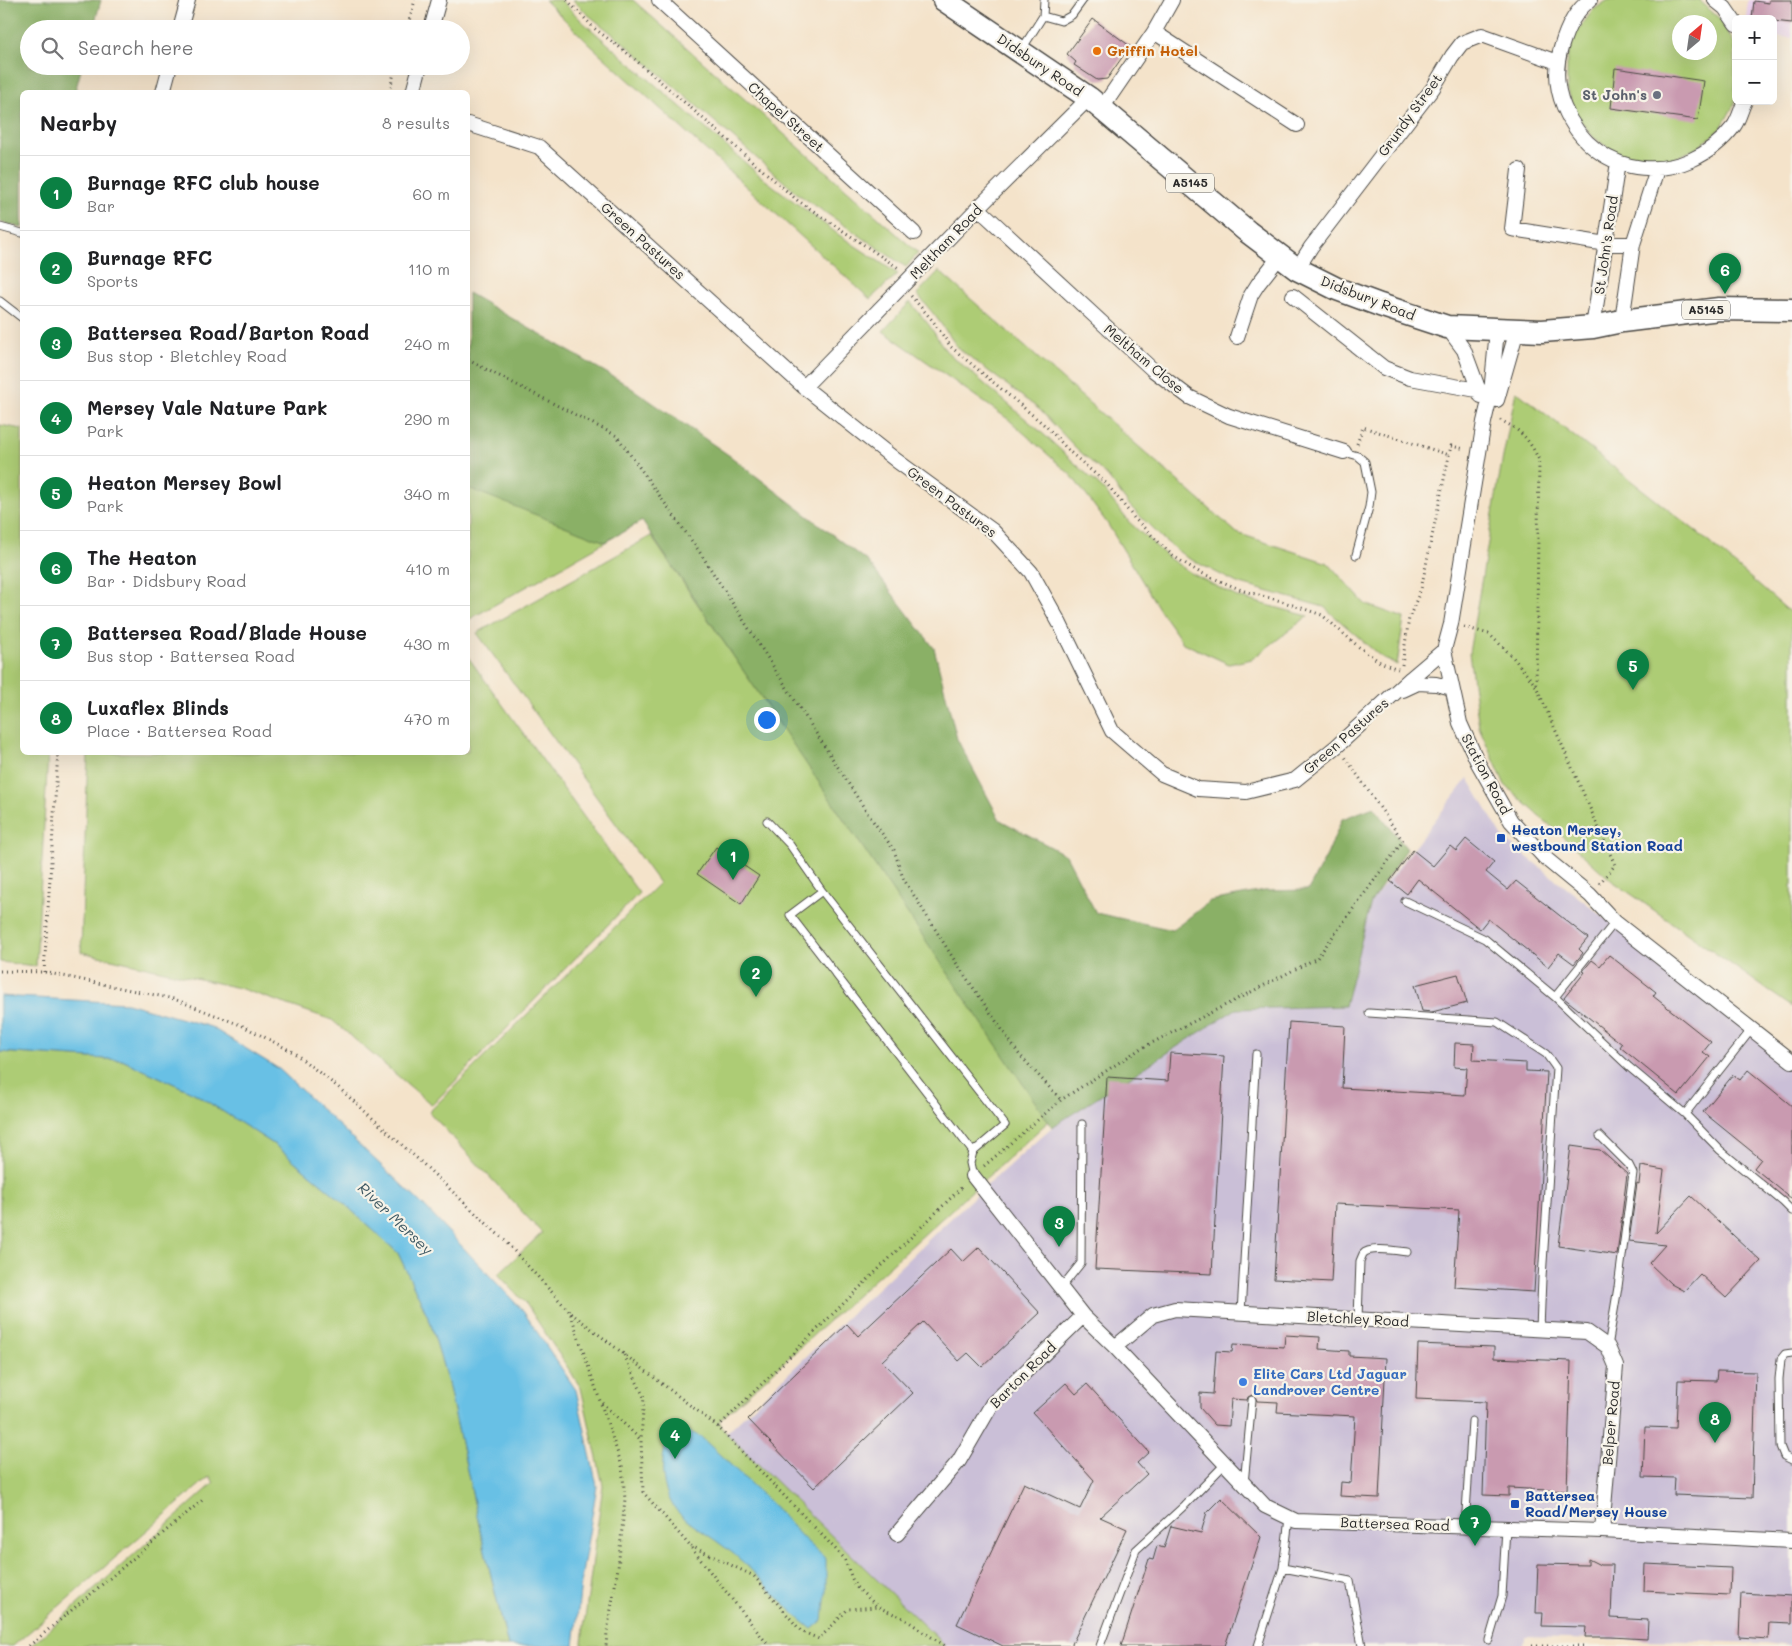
<!DOCTYPE html>
<html lang="en">
<head>
<meta charset="utf-8">
<style>
	body { margin:0; font-family:Mali,sans-serif; background:#f2f2f2; color:#202124 }
	.controls { position:absolute; right:15px; top:15px; display:grid; overflow:hidden; border-radius:8px; box-shadow:0 5px 20px #0002 }
	.controls button { width:45px; height:45px; display:grid; place-items:center; padding:0; border:0; border-bottom:1px solid #e0e0e0; background:#fff; color:#202124; font:25px sans-serif }
	.compass { position:absolute; left:1672px; top:15px; width:45px; height:45px; border-radius:50%; background:#fff; box-shadow:0 5px 20px #0002; rotate:29deg }
	.you { position:absolute; left:766px; top:719px; width:18px; height:18px; margin:-12px; border:4px solid #fff; border-radius:50%; background:#1a73e8; box-shadow:0 0 0 8px #1a73e833 }
	.badge { display:grid; place-items:center; width:32px; height:32px; border-radius:50%; background:#0b8043; color:#fff; font-size:16px; font-weight:700 }
	.pin { position:absolute; translate:-50% -41px; filter:drop-shadow(0 1px 2px #0008) }
	.pin::after { content:''; position:absolute; top:26px; width:18px; height:15px; background:inherit; clip-path:polygon(0 0,100% 0,50% 100%) }
	.list { margin:0; padding:0; list-style:none }
	h2 { display:flex; justify-content:space-between; align-items:center; height:65px; margin:0; padding:0 20px; font-size:21px }
	h2 small { font-size:16px; font-weight:400; color:#757577 }
	.list li { display:grid; grid-template-columns:32px 1fr auto; gap:15px; align-items:center; box-sizing:border-box; height:75px; padding:0 20px; border-top:1px solid #e0e0e0 }
	.list b { display:block; font-size:19px; white-space:nowrap }
	.list p { margin:0; font-size:16px; white-space:nowrap; color:#757577 }
	.list em { font-size:16px; font-style:normal; color:#757577 }
	.icon { flex:none; width:28px; height:28px; fill:none; stroke:currentColor; stroke-width:2; stroke-linecap:round; stroke-linejoin:round }
	.map { position:relative; flex:none; width:1792px; height:1646px; overflow:hidden }
	.search { position:absolute; background:#fff; box-shadow:0 5px 20px #0002; left:20px; top:20px; width:450px; height:55px; display:flex; align-items:center; gap:12px; box-sizing:border-box; padding:0 18px; border-radius:28px; color:#757577; font-size:19px }
	.panel { position:absolute; background:#fff; box-shadow:0 5px 20px #0002; left:20px; top:90px; width:450px; height:665px; border-radius:8px }
	.map>svg:first-child { display:block }
</style>
</head>
<body>
<div class="map">
<svg width="1792" height="1646" viewBox="0 0 1792 1646">
	<rect width="100%" height="100%" fill="#f7f3e8"/>
	<filter id="ink" filterUnits="userSpaceOnUse"><feTurbulence type="fractalNoise" baseFrequency=".02" numOctaves="2"/><feDisplacementMap in="SourceGraphic" scale="10" xChannelSelector="R" yChannelSelector="G"/><feConvolveMatrix kernelMatrix="1 2 1 2 8 2 1 2 1" color-interpolation-filters="sRGB"/></filter>
	<filter id="wash" filterUnits="userSpaceOnUse"><feTurbulence type="fractalNoise" baseFrequency=".0096" numOctaves="4" result="noise"/><feDisplacementMap in="SourceGraphic" scale="20" xChannelSelector="R" yChannelSelector="G"/><feGaussianBlur stdDeviation="1.12" result="paint"/><feColorMatrix in="noise" values="0 0 0 0 0 0 0 0 0 0 0 0 0 0 0 0 0 1.4 0 .05"/><feComposite in="paint" operator="in"/></filter>
	<g filter="url(#wash)">
		<rect width="100%" height="100%" fill="#f4e3ca"/>
		<!-- built -->
		<path fill="#ead1ed" d="M1748,0H1792V38L1773,36V19H1746Z"/>
		<!-- industrial -->
		<path fill="#cabfd7" d="M1468,778L1504,839L1792,1064V1646L1766,1643L1526,1637L1522,1646H945L726,1433L966,1204L1109,1076L1236,1009L1345,1006L1371,902Z"/>
		<!-- green -->
		<path fill="#adcc74" stroke="#6c7c50" fill-rule="evenodd" d="M545,0H561L585,24L764,179L839,235L898,274L870,299L588,43Z
			M573,0H633L918,253L906,267L798,194L630,48L586,13Z
			M1608,0H1699L1721,20L1735,45V103L1721,128L1699,147L1673,159L1643,160L1616,153L1593,137L1576,114L1567,88V59L1576,33L1593,10ZM1680,22H1710V52H1680Z
			M939,271L1237,533L1328,563L1365,604L1404,618L1397,665L1380,656L1324,607L1237,583L1186,557L1164,540L1129,505L1108,477L1076,448L1040,410L958,348L936,317L917,294Z
			M910,302L929,325L946,351L1041,432L1103,489L1129,522L1170,559L1191,573L1237,597L1308,616L1252,659L1229,664L1183,643L1161,612L1107,523L1071,475L1008,419L883,331Z
			M1516,391L1697,532L1792,614V1007L1611,880L1505,785L1479,727L1469,653L1501,467Z
			M468,396L642,521L468,620Z
			M0,425L22,429V752L48,753L36,966L0,962Z
			M651,536L1051,1119L719,1421L726,1433L945,1646H582V1641L603,1485L581,1388L527,1305L498,1274L542,1233L429,1112L659,883L477,633Z
			M468,657L639,893L432,1105L332,1020L239,988L81,952L88,753L468,752Z
			M0,1052L122,1060L194,1093L275,1145L336,1196L398,1253L430,1321L448,1383L481,1534L508,1646H31L214,1483L210,1476L13,1646H0Z"/>
		<!-- forest -->
		<path fill="#8ab066" stroke="#5a6e48" d="M0,0H101L93,29H29V66H82L75,92H22V228L0,222Z
			M468,293L624,383L730,456L868,562L934,648L957,739L1000,820L1066,855L1096,913L1173,930L1210,901L1264,891L1308,890L1327,855L1342,819L1374,807L1407,849L1371,902L1345,1006L1236,1009L1052,1127L642,521L605,542L468,488Z"/>
		<!-- water -->
		<path fill="#67c0e5" stroke="#497688" d="M0,996L127,1003L211,1027L279,1069L423,1205L523,1311L576,1390L597,1486L582,1574L574,1646H508L481,1534L448,1383L430,1321L398,1253L336,1196L275,1145L194,1093L122,1060L0,1052Z
			M680,1427L701,1437L772,1504L802,1537L826,1559V1592L823,1620L812,1629C779,1604 755,1567 719,1543C706,1533 680,1519 672,1504C659,1480 661,1458 669,1433Z"/>
		<g id="blocks">
			<!-- building -->
			<path fill="#c99ab0" d="M1769,0H1792V23L1773,21V19H1752L1754,1L1769,3Z
				M1093,19L1130,46L1107,79L1097,80L1074,65L1076,62L1067,54Z
				M1615,68L1704,81L1698,120L1611,108Z
				M1466,839L1494,862L1486,872L1508,890L1516,881L1588,938L1579,949L1583,953L1574,964L1559,953L1548,967L1488,919L1480,929L1418,879L1407,894L1390,881L1413,850L1433,866L1450,846L1456,851Z
				M716,847L759,876L741,904L697,874Z
				M1609,955L1656,992L1653,996L1711,1042L1703,1052L1710,1057L1679,1095L1620,1047L1622,1044L1564,998L1585,972L1583,971L1592,960L1600,966Z
				M1458,974L1467,1003L1432,1012L1422,1011L1415,985Z
				M1289,1022L1345,1026L1342,1088L1465,1095L1467,1068L1454,1067L1455,1043L1474,1044L1473,1060L1526,1063V1071L1547,1072L1534,1292L1454,1287L1459,1210L1335,1204L1331,1282L1274,1279Z
				M1170,1053L1224,1056L1212,1274L1095,1269L1107,1077L1168,1081Z
				M1748,1070L1792,1106V1199L1754,1168L1761,1159L1703,1112L1733,1075L1740,1080Z
				M1571,1146L1600,1150L1627,1174L1617,1255L1558,1246Z
				M1641,1166L1664,1170L1656,1233L1691,1196L1761,1261L1726,1298L1700,1274L1684,1291L1671,1284L1649,1263L1665,1245L1629,1241L1637,1183L1639,1184Z
				M979,1247L1040,1313L982,1367L968,1353L959,1361L923,1322L882,1361L913,1393L814,1488L748,1419L847,1324L858,1336L951,1249L963,1262Z
				M1285,1335L1320,1337L1319,1349L1349,1351V1356L1386,1358L1379,1498L1340,1496L1341,1482L1351,1483L1355,1416L1277,1412L1278,1402L1257,1401L1255,1396L1252,1395L1248,1397L1247,1400L1231,1399L1229,1426L1215,1425L1200,1408V1393L1213,1394L1216,1351L1232,1352L1233,1344L1284,1347Z
				M1418,1344L1494,1347V1358L1571,1361L1567,1491L1509,1488V1496L1483,1495L1486,1402L1416,1399Z
				M1717,1371L1756,1372L1752,1498L1674,1495L1675,1478L1643,1477L1645,1427L1676,1428L1678,1380L1716,1381Z
				M1066,1383L1076,1394L1087,1384L1149,1452L1137,1463L1147,1474L1100,1517L1127,1529L1071,1646H1003L957,1624L1024,1483L1080,1509L1094,1480L1033,1413Z
				M1221,1498L1261,1537L1225,1646H1121L1149,1559L1153,1560L1157,1546L1164,1548L1171,1526L1201,1533L1207,1512Z
				M1588,1559L1600,1565H1613L1611,1618L1648,1620L1647,1639L1611,1637H1585L1586,1627L1542,1626L1543,1613H1536L1538,1564L1588,1565Z
				M1645,1564L1731,1568L1730,1595L1644,1591Z
				M1741,1593L1792,1596V1623L1769,1622L1768,1639L1739,1637Z"/>
		</g>
	</g>
	<g filter="url(#ink)">
		<use href="#blocks" fill-opacity="0" stroke="#494743" stroke-width="1"/>
		<g fill="none" stroke-linecap="round" stroke-linejoin="round">
			<defs>
				<path id="lane" d="M1043,16L1061,21L1072,15L1083,0
					M1022,49L1043,16L1044,0
					M0,227L22,233
					M0,301L22,318
					M1344,452L1358,456L1365,462L1371,492L1369,507L1356,555
					M767,821L790,845L822,891
					M1405,901L1485,939L1555,997
					M1615,922L1555,997L1629,1067L1685,1114L1720,1150L1783,1202L1792,1211
					M1369,1013L1497,1022L1546,1054L1556,1068L1542,1278L1540,1329
					M1685,1114L1751,1030
					M1600,1136L1629,1165L1633,1173L1618,1287L1608,1347
					M973,1152L790,915L822,891L1005,1125L973,1152L970,1163L973,1176
					M1061,1288L1081,1263L1082,1124
					M1241,1313L1256,1054
					M1358,1319L1360,1261C1361,1259 1362,1256 1363,1254C1369,1246 1398,1251 1407,1252
					M1792,1353L1785,1354L1781,1359L1779,1379L1780,1446L1784,1456L1792,1460
					M1244,1484L1252,1400
					M1465,1527L1472,1421
					M1283,1568L1350,1581L1362,1646
					M1489,1640L1502,1596L1506,1528
					M1100,1646L1136,1550L1185,1505L1225,1464
					M1258,1646L1283,1568L1289,1518"/>
				<path id="street" d="M659,0L914,233
					M1590,0C1575,11 1566,30 1561,48C1555,68 1556,88 1564,107C1595,182 1686,188 1734,126C1739,119 1741,109 1745,101
					M1715,0L1725,8L1736,24
					M180,29L188,0
					M431,29L439,0
					M1154,32L1297,125
					M163,92L170,66
					M413,92L420,66
					M1102,108L1154,32L1172,0
					M468,124L539,147L804,387L897,461L993,531L1031,572L1060,624L1112,731L1162,774L1198,789L1246,792L1295,780L1337,746L1411,678L1444,650
					M1519,170L1512,229L1606,244H1633
					M978,208L1153,370L1189,397L1229,416L1344,452
					M1297,269L1311,247L1433,88L1452,56L1462,43L1482,35L1557,62
					M1293,296L1384,368L1410,378L1499,394
					M1622,321L1633,244L1657,169
					M1447,327L1464,350L1481,396
					M1593,327L1618,162
					M1497,330L1491,393L1484,422L1451,624L1444,650L1460,723L1478,763L1511,821L1545,858L1590,895L1615,922L1792,1061
					M1237,337L1251,295L1258,284L1280,256
					M804,387L978,208L1089,98
					M1497,400L1517,330
					M1403,690L1418,683L1436,684L1452,688
					M973,1176L1083,1316L1115,1347L1265,1506L1296,1521L1602,1531L1792,1541
					M1115,1347L1153,1315L1175,1309L1587,1332L1608,1347L1616,1366L1602,1531
					M897,1534L959,1461L992,1404L1083,1316"/>
				<path id="primary" d="M944,0L1089,98L1248,232L1297,269L1337,289L1380,305L1447,327L1542,331L1593,327L1622,321L1719,309L1792,310"/>
			</defs>
			<!-- lane casing -->
			<use href="#lane" stroke="#494743" stroke-width="9"/>
			<!-- street casing -->
			<use href="#street" stroke="#494743" stroke-width="16"/>
			<!-- primary casing -->
			<use href="#primary" stroke="#494743" stroke-width="25"/>
			<!-- path -->
			<path stroke="#494743" stroke-width="3" stroke-dasharray="1 4" stroke-linecap="butt" d="M567,0L594,28L631,56L797,200L900,269
				M407,29L415,0
				M389,92L396,66
				M911,296L933,321L951,347L1048,428L1070,452L1107,484L1134,518L1173,556L1199,572L1244,591L1281,601L1322,615L1359,647L1380,662L1398,669
				M468,360L617,436L699,551L868,814L894,850L903,878L955,961L1018,1053L1061,1100
				M1500,420C1521,430 1529,439 1539,460L1536,685
				M1357,444L1363,427L1449,455
				M1464,627L1489,634L1512,656L1536,686L1615,865L1599,884
				M1402,665L1409,618L1421,589L1451,446L1465,449
				M0,971L44,972L174,999L243,1026L293,1052L339,1088L421,1162L504,1240L570,1312L622,1466L625,1499L618,1568L607,1632L606,1646
				M44,972L58,752
				M984,1166L1061,1100L1140,1049L1317,958L1403,841L1345,757
				M571,1313L718,1427L844,1558L855,1586L878,1607L903,1618L945,1646
				M624,1355L644,1397L641,1439
				M602,1403L641,1440L643,1492L689,1545L769,1646
				M718,1427L963,1186
				M691,1546L754,1576L801,1631L819,1639L848,1609L878,1607
				M29,1646L205,1498
				M1532,1646H1583"/>
			<!-- lane -->
			<use href="#lane" stroke="#fff" stroke-width="7"/>
			<!-- street -->
			<use href="#street" stroke="#fff" stroke-width="14"/>
			<!-- primary -->
			<use href="#primary" stroke="#fff" stroke-width="22"/>
		</g>
	</g>
	<!-- markers -->
	<circle fill="#e8710a" stroke="#f7f3e8" stroke-width="2" cx="1097" cy="51" r="5"/>
	<circle fill="#6b7280" stroke="#f7f3e8" stroke-width="2" cx="1657" cy="95" r="5"/>
	<g fill="#1a4fb4" stroke="#f7f3e8" stroke-width="2">
		<rect x="1496" y="833" width="10" height="10" rx="2.5"/>
		<rect x="1510" y="1499" width="10" height="10" rx="2.5"/>
	</g>
	<circle fill="#3f7fe0" stroke="#f7f3e8" stroke-width="2" cx="1243" cy="1382" r="5"/>
	<g text-anchor="middle" stroke-width="4.5" stroke-linejoin="round" paint-order="stroke">
		<!-- shield labels -->
		<g fill="#f7f3e8" stroke="#686764" stroke-width="1">
			<rect x="1166" y="173.5" width="48" height="19" rx="4"/>
			<rect x="1682" y="300.5" width="48" height="19" rx="4"/>
		</g>
		<g font-size="12" font-weight="bold" fill="#2b2b2b">
			<text x="1190" y="187">A5145</text>
			<text x="1706" y="314">A5145</text>
		</g>
		<!-- food labels -->
		<g font-size="14" font-weight="bold" fill="#c56008" stroke="#f7f3e8" text-anchor="start">
			<text x="1107" y="56">Griffin Hotel</text>
		</g>
		<!-- street labels -->
		<g font-size="14" fill="#2b2b2b" stroke="#f7f3e8">
			<text transform="translate(1040 65) rotate(34)" y="5">Didsbury Road</text>
			<text transform="translate(1410 115) rotate(-54)" y="5">Grundy Street</text>
			<text transform="translate(786 117) rotate(42)" y="5">Chapel Street</text>
			<text transform="translate(643 241) rotate(42)" y="5">Green Pastures</text>
			<text transform="translate(946 242) rotate(-46)" y="5">Meltham Road</text>
			<text transform="translate(1606 245) rotate(-82)" y="5">St John's Road</text>
			<text transform="translate(1368 298) rotate(21)" y="5">Didsbury Road</text>
			<text transform="translate(1144 359) rotate(40)" y="5">Meltham Close</text>
			<text transform="translate(952 502) rotate(37)" y="5">Green Pastures</text>
			<text transform="translate(1346 736) rotate(-41)" y="5">Green Pastures</text>
			<text transform="translate(1486 774) rotate(62)" y="5">Station Road</text>
			<text transform="translate(1358 1319) rotate(3)" y="5">Bletchley Road</text>
			<text transform="translate(1023 1375) rotate(-45)" y="5">Barton Road</text>
			<text transform="translate(1611 1423) rotate(-85)" y="5">Belper Road</text>
			<text transform="translate(1395 1524) rotate(2)" y="5">Battersea Road</text>
		</g>
		<!-- worship labels -->
		<g font-size="14" font-weight="bold" fill="#5b616d" stroke="#f7f3e8" text-anchor="end">
			<text x="1647" y="100">St John's</text>
		</g>
		<!-- transit labels -->
		<g font-size="14" font-weight="bold" fill="#164399" stroke="#f7f3e8" text-anchor="start">
			<text x="1511" y="835">Heaton Mersey,<tspan x="1511" dy="16">westbound Station Road</tspan></text>
			<text x="1525" y="1501">Battersea<tspan x="1525" dy="16">Road/Mersey House</tspan></text>
		</g>
		<!-- shop labels -->
		<g font-size="14" font-weight="bold" fill="#366cbe" stroke="#f7f3e8" text-anchor="start">
			<text x="1253" y="1379">Elite Cars Ltd Jaguar<tspan x="1253" dy="16">Landrover Centre</tspan></text>
		</g>
		<!-- water labels -->
		<g font-size="15" font-style="italic" fill="#3d5863" stroke="#f7f3e8">
			<text transform="translate(395 1219) rotate(44)" y="5">River Mersey</text>
		</g>
	</g>
</svg>
<div class="controls">
<button>+</button>
<button>−</button>
</div>
<svg class="compass" viewBox="-18 -18 36 36"><path d="M0-13l5 13h-10z" fill="#e53935"/><path d="M0 13l5-13h-10z" fill="#757577"/></svg>
<div class="you"></div>
<div class="pin badge" style="left:733px;top:880px">1</div>
<div class="pin badge" style="left:756px;top:997px">2</div>
<div class="pin badge" style="left:1059px;top:1247px">3</div>
<div class="pin badge" style="left:675px;top:1459px">4</div>
<div class="pin badge" style="left:1633px;top:690px">5</div>
<div class="pin badge" style="left:1725px;top:294px">6</div>
<div class="pin badge" style="left:1475px;top:1546px">7</div>
<div class="pin badge" style="left:1715px;top:1443px">8</div>
<div class="search"><svg class="icon" aria-label="search" viewBox="0 0 24 24"><circle cx="10" cy="10" r="6"/><path d="M15 15l6 6"/></svg>Search here</div>
<section class="panel">
<h2>Nearby<small>8 results</small></h2>
<ul class="list">
<li><span class="badge">1</span><div><b>Burnage RFC club house</b><p>Bar</p></div><em>60 m</em></li>
<li><span class="badge">2</span><div><b>Burnage RFC</b><p>Sports</p></div><em>110 m</em></li>
<li><span class="badge">3</span><div><b>Battersea Road/Barton Road</b><p>Bus stop · Bletchley Road</p></div><em>240 m</em></li>
<li><span class="badge">4</span><div><b>Mersey Vale Nature Park</b><p>Park</p></div><em>290 m</em></li>
<li><span class="badge">5</span><div><b>Heaton Mersey Bowl</b><p>Park</p></div><em>340 m</em></li>
<li><span class="badge">6</span><div><b>The Heaton</b><p>Bar · Didsbury Road</p></div><em>410 m</em></li>
<li><span class="badge">7</span><div><b>Battersea Road/Blade House</b><p>Bus stop · Battersea Road</p></div><em>430 m</em></li>
<li><span class="badge">8</span><div><b>Luxaflex Blinds</b><p>Place · Battersea Road</p></div><em>470 m</em></li>
</ul>
</section>
</div>
</body>
</html>
